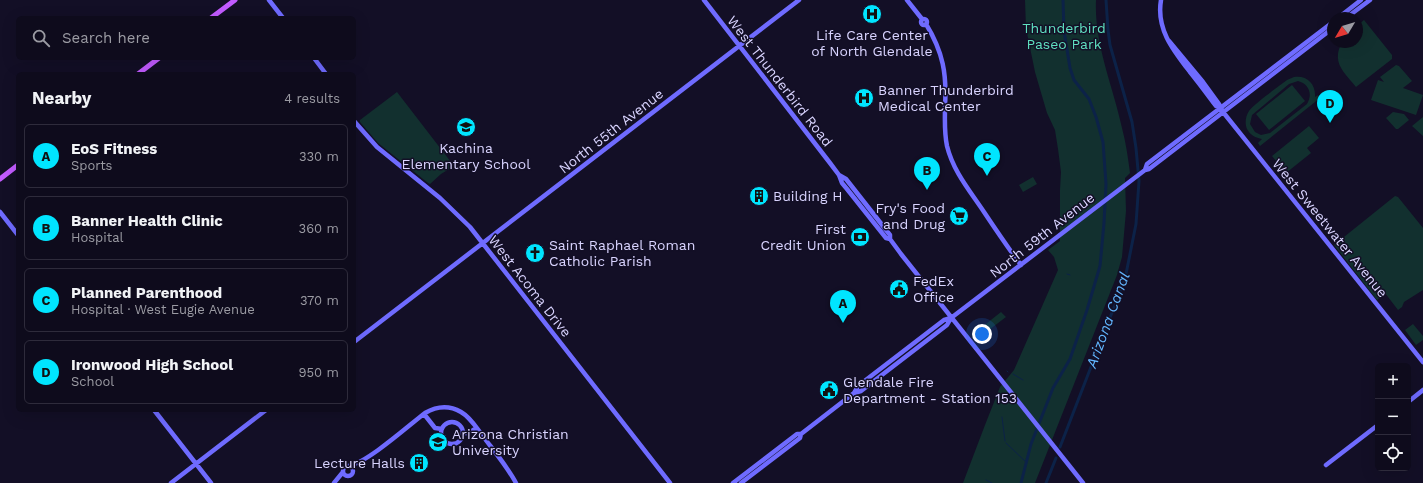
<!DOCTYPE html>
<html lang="en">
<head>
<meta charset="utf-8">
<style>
	body { margin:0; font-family:"Work Sans",sans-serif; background:#171425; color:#f1f3f6 }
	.controls { position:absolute; right:12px; bottom:12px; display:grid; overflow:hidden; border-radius:6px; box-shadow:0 4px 16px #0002 }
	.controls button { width:36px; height:36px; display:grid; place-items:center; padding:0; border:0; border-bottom:1px solid #2e2b3b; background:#0e0b1c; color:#f1f3f6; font:20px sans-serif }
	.compass { position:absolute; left:1327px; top:12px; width:36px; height:36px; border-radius:50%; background:#0e0b1c; box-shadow:0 4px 16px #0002; rotate:232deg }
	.you { position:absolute; left:982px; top:334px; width:14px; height:14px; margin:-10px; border:3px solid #fff; border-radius:50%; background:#1a73e8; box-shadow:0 0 0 6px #1a73e833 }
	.badge { display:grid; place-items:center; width:26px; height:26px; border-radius:50%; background:#00e5ff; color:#111; font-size:13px; font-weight:700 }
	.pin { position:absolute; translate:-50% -33px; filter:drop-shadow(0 1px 2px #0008) }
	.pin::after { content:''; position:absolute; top:21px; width:14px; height:12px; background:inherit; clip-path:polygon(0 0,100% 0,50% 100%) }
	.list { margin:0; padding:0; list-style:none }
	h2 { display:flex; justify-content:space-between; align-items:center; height:52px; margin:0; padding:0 16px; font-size:17px }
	h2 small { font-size:13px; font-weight:400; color:#9b9ba3 }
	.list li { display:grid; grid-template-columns:26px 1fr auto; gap:12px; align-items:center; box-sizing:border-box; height:64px; margin:0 8px 8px; padding:0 8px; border:1px solid #2e2b3b; border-radius:6px }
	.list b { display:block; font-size:15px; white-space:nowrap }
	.list p { margin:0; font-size:13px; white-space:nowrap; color:#9b9ba3 }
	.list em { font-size:13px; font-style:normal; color:#9b9ba3 }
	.icon { flex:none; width:22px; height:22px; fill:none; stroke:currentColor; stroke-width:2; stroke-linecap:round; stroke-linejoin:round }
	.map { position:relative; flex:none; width:1423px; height:483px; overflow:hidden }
	.search { position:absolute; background:#0e0b1c; box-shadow:0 4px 16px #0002; left:16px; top:16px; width:340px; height:44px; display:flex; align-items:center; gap:10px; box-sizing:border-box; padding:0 14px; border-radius:6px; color:#9b9ba3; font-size:15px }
	.panel { position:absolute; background:#0e0b1c; box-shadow:0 4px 16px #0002; left:16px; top:72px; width:340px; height:340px; border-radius:6px }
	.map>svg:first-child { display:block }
</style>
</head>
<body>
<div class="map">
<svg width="1423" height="483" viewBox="0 0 1423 483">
	<rect width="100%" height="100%" fill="#130f26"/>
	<!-- green -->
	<path fill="#12302f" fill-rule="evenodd" d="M1025,0H1096C1094,44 1113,86 1122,128C1126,143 1128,158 1130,173L1125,178L1126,211L1122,257L1117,275L1035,483H963L985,425L1000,387L1014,370L1058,270L1054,257L1048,250L1060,241V190L1061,172L1058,149L1055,130L1047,113L1035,72L1026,28Z
		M1364,20L1392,55V59L1356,87C1344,72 1331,63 1342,42H1357V26Z
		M1396,65L1399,66L1412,81L1403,88L1423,95L1416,115L1371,100L1378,80L1384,82L1380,77Z
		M1294,77C1307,75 1316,84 1315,97L1318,95L1320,98L1260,146L1258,143L1262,139C1256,138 1250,135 1247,129C1245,124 1245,117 1249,111C1255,103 1278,87 1287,80ZM1298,81C1309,84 1313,94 1307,104L1270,133L1261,135L1255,132L1250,124L1252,115L1289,84Z
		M1292,85L1305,101L1269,130L1256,114Z
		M397,92L454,166L441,174L430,184L428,183L378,143L360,122V120Z
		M1393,112L1404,114L1409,120L1398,129H1396L1386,118Z
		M1423,117V136L1412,126Z
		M1309,126L1319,138L1307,148L1311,153L1286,173L1272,156Z
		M1033,177L1037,184L1023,192L1019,185Z
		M1395,196L1398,197L1423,228V290L1404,302L1402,307L1398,310L1385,293L1377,300L1334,245Z
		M1001,312L1006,317L981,336L977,331Z
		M1413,324L1423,336V340L1416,345L1405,330Z"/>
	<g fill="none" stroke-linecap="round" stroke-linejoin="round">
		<!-- stream -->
		<path stroke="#0c2248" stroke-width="1" d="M1067,274L1070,275
			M1007,371L1008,372
			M1013,374L1023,380
			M1002,417L1005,441
			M1006,443L1027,463
			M986,480L992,483"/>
		<!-- canal -->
		<path stroke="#0c2248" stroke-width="3" d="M1060,447L1125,279L1136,224L1139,181L1136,148L1132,122L1110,45L1108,30L1106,0
			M1021,483L1031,444L1053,388L1070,359L1087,310L1100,266L1104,223L1106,184L1103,142L1096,117L1089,99L1074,80L1070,68L1064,31L1063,0
			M1046,483L1056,458"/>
		<!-- secondary -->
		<path stroke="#6f6bff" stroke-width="4.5" d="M269,0L283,18
			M704,0L830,163L839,175L842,183L847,189L886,238L890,239
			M907,0L922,19
			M1161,0C1156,29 1173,50 1190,72C1199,83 1207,94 1216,106L1220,108
			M1338,18L1361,0
			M1346,18L1370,0
			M921 22a3 3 0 1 1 6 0a3 3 0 1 1-6 0Z
			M926,24C943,52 947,74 945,106C945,119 944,132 947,146C953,171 970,191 984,212C996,230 1008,248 1021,265
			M1169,41L1203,82L1219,104L1223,112L1423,362
			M314,58L326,74
			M354,121L377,147L440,198L470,227L670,483
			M1145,170L1147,164L1333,22
			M839,175L846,179L890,235V239L901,254L1083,483
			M0,212L18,235
			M354,342L799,0
			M854,393L861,391L947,325L951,318L1145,170L1149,169L1333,28
			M1408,402L1423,390
			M154,410L211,483
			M424,414L435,428L442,429
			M441 433a11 11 0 1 1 22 0a11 11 0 1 1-22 0Z
			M463,433H469L476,428
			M1326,465L1378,425
			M349,466C368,462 408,426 425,413C437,406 449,405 461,412C470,417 476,427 482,435C494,451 507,466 516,483
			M343 471a5 5 0 1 1 10 0a5 5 0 1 1-10 0Z
			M171,483L266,410
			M334,483L343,472
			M733,483L797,434H801
			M741,483L800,438L801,434L854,393L858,386L944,320L951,318"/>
		<!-- primary -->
		<path stroke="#c25bff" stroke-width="5" d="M211,18L235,0
			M138,74L159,58
			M0,179L18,165"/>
	</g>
	<!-- icons -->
	<defs>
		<symbol id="hospital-disc" viewBox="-11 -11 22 22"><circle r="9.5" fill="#00e5ff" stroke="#130f26"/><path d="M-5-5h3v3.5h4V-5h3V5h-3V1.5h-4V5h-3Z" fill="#111"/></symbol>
		<symbol id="school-disc" viewBox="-11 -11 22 22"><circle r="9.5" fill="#00e5ff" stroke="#130f26"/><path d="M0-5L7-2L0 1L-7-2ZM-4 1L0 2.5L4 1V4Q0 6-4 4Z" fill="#111"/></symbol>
		<symbol id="building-disc" viewBox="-11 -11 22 22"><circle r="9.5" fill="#00e5ff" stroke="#130f26"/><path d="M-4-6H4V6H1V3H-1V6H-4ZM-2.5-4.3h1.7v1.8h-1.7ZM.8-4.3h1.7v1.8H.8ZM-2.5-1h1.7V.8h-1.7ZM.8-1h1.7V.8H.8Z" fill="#111"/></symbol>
		<symbol id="supermarket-disc" viewBox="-11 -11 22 22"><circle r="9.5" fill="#00e5ff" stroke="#130f26"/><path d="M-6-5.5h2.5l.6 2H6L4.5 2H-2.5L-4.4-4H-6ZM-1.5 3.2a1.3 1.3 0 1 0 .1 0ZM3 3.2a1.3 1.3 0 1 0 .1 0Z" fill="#111"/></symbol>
		<symbol id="bank-disc" viewBox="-11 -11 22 22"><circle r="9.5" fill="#00e5ff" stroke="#130f26"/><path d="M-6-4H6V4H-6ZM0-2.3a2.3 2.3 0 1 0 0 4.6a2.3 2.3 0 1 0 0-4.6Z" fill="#111"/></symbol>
		<symbol id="church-disc" viewBox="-11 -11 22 22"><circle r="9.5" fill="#00e5ff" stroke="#130f26"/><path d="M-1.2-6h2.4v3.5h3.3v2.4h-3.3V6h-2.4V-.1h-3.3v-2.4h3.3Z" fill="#111"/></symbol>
		<symbol id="civic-disc" viewBox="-11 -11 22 22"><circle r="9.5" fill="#00e5ff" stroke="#130f26"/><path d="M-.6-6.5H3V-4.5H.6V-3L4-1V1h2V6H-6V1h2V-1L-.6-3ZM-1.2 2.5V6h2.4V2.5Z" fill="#111"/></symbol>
		<symbol id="university-disc" viewBox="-11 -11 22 22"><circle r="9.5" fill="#00e5ff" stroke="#130f26"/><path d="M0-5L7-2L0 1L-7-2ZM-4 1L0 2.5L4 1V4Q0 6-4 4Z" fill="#111"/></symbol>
	</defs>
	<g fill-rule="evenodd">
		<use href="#hospital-disc" x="861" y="3" width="22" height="22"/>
		<use href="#hospital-disc" x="853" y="87" width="22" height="22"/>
		<use href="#school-disc" x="455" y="116" width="22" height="22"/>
		<use href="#building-disc" x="748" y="185" width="22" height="22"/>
		<use href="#supermarket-disc" x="948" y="205" width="22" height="22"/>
		<use href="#bank-disc" x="849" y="226" width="22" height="22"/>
		<use href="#church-disc" x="524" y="242" width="22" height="22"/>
		<use href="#civic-disc" x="888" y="278" width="22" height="22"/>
		<use href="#civic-disc" x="818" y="379" width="22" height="22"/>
		<use href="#university-disc" x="427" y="431" width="22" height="22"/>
		<use href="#building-disc" x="408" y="452" width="22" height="22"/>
	</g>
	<g text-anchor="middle" stroke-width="3" stroke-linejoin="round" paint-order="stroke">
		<!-- park labels -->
		<g font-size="14" fill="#5fe0c0" stroke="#130f26">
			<text x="1064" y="33">Thunderbird<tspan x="1064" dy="16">Paseo Park</tspan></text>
		</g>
		<!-- poi labels -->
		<g font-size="14" fill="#d9d4ff" stroke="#130f26" text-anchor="start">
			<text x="872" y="40" text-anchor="middle">Life Care Center<tspan x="872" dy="16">of North Glendale</tspan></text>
			<text x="878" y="95">Banner Thunderbird<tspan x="878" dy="16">Medical Center</tspan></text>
			<text x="466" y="153" text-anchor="middle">Kachina<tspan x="466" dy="16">Elementary School</tspan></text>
			<text x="773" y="201">Building H</text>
			<text x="945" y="213" text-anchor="end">Fry's Food<tspan x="945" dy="16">and Drug</tspan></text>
			<text x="846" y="234" text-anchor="end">First<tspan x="846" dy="16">Credit Union</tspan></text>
			<text x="549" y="250">Saint Raphael Roman<tspan x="549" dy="16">Catholic Parish</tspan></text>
			<text x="913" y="286">FedEx<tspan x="913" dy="16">Office</tspan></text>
			<text x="843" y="387">Glendale Fire<tspan x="843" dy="16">Department - Station 153</tspan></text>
			<text x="452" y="439">Arizona Christian<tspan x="452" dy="16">University</tspan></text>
			<text x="405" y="468" text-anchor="end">Lecture Halls</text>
		</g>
		<!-- street labels -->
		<g font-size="14" fill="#d9d4ff" stroke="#130f26">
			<text transform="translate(780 81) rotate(52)" y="5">West Thunderbird Road</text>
			<text transform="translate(611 131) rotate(-38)" y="5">North 55th Avenue</text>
			<text transform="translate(1330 228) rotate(51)" y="5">West Sweetwater Avenue</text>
			<text transform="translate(1042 235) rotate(-38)" y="5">North 59th Avenue</text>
			<text transform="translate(530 286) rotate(52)" y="5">West Acoma Drive</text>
		</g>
		<!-- water labels -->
		<g font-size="15" font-style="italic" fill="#62b6ff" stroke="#130f26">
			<text transform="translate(1108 320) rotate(-70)" y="5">Arizona Canal</text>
		</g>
	</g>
</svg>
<div class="controls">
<button>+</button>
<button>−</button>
<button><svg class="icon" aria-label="locate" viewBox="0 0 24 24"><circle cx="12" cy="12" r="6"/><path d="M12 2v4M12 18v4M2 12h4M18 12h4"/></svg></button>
</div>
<svg class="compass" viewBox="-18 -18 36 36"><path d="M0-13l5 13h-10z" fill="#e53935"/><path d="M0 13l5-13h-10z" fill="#9b9ba3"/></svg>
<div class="you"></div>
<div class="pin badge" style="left:843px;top:323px">A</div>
<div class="pin badge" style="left:927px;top:190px">B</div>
<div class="pin badge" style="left:987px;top:176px">C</div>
<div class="pin badge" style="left:1330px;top:123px">D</div>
<div class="search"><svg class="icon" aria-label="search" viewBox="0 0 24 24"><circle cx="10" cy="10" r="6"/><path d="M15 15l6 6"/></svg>Search here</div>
<section class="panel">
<h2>Nearby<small>4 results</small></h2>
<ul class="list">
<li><span class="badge">A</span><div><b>EoS Fitness</b><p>Sports</p></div><em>330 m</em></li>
<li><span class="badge">B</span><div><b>Banner Health Clinic</b><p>Hospital</p></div><em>360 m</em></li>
<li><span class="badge">C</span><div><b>Planned Parenthood</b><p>Hospital · West Eugie Avenue</p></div><em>370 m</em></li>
<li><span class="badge">D</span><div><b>Ironwood High School</b><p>School</p></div><em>950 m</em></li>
</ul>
</section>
</div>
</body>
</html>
